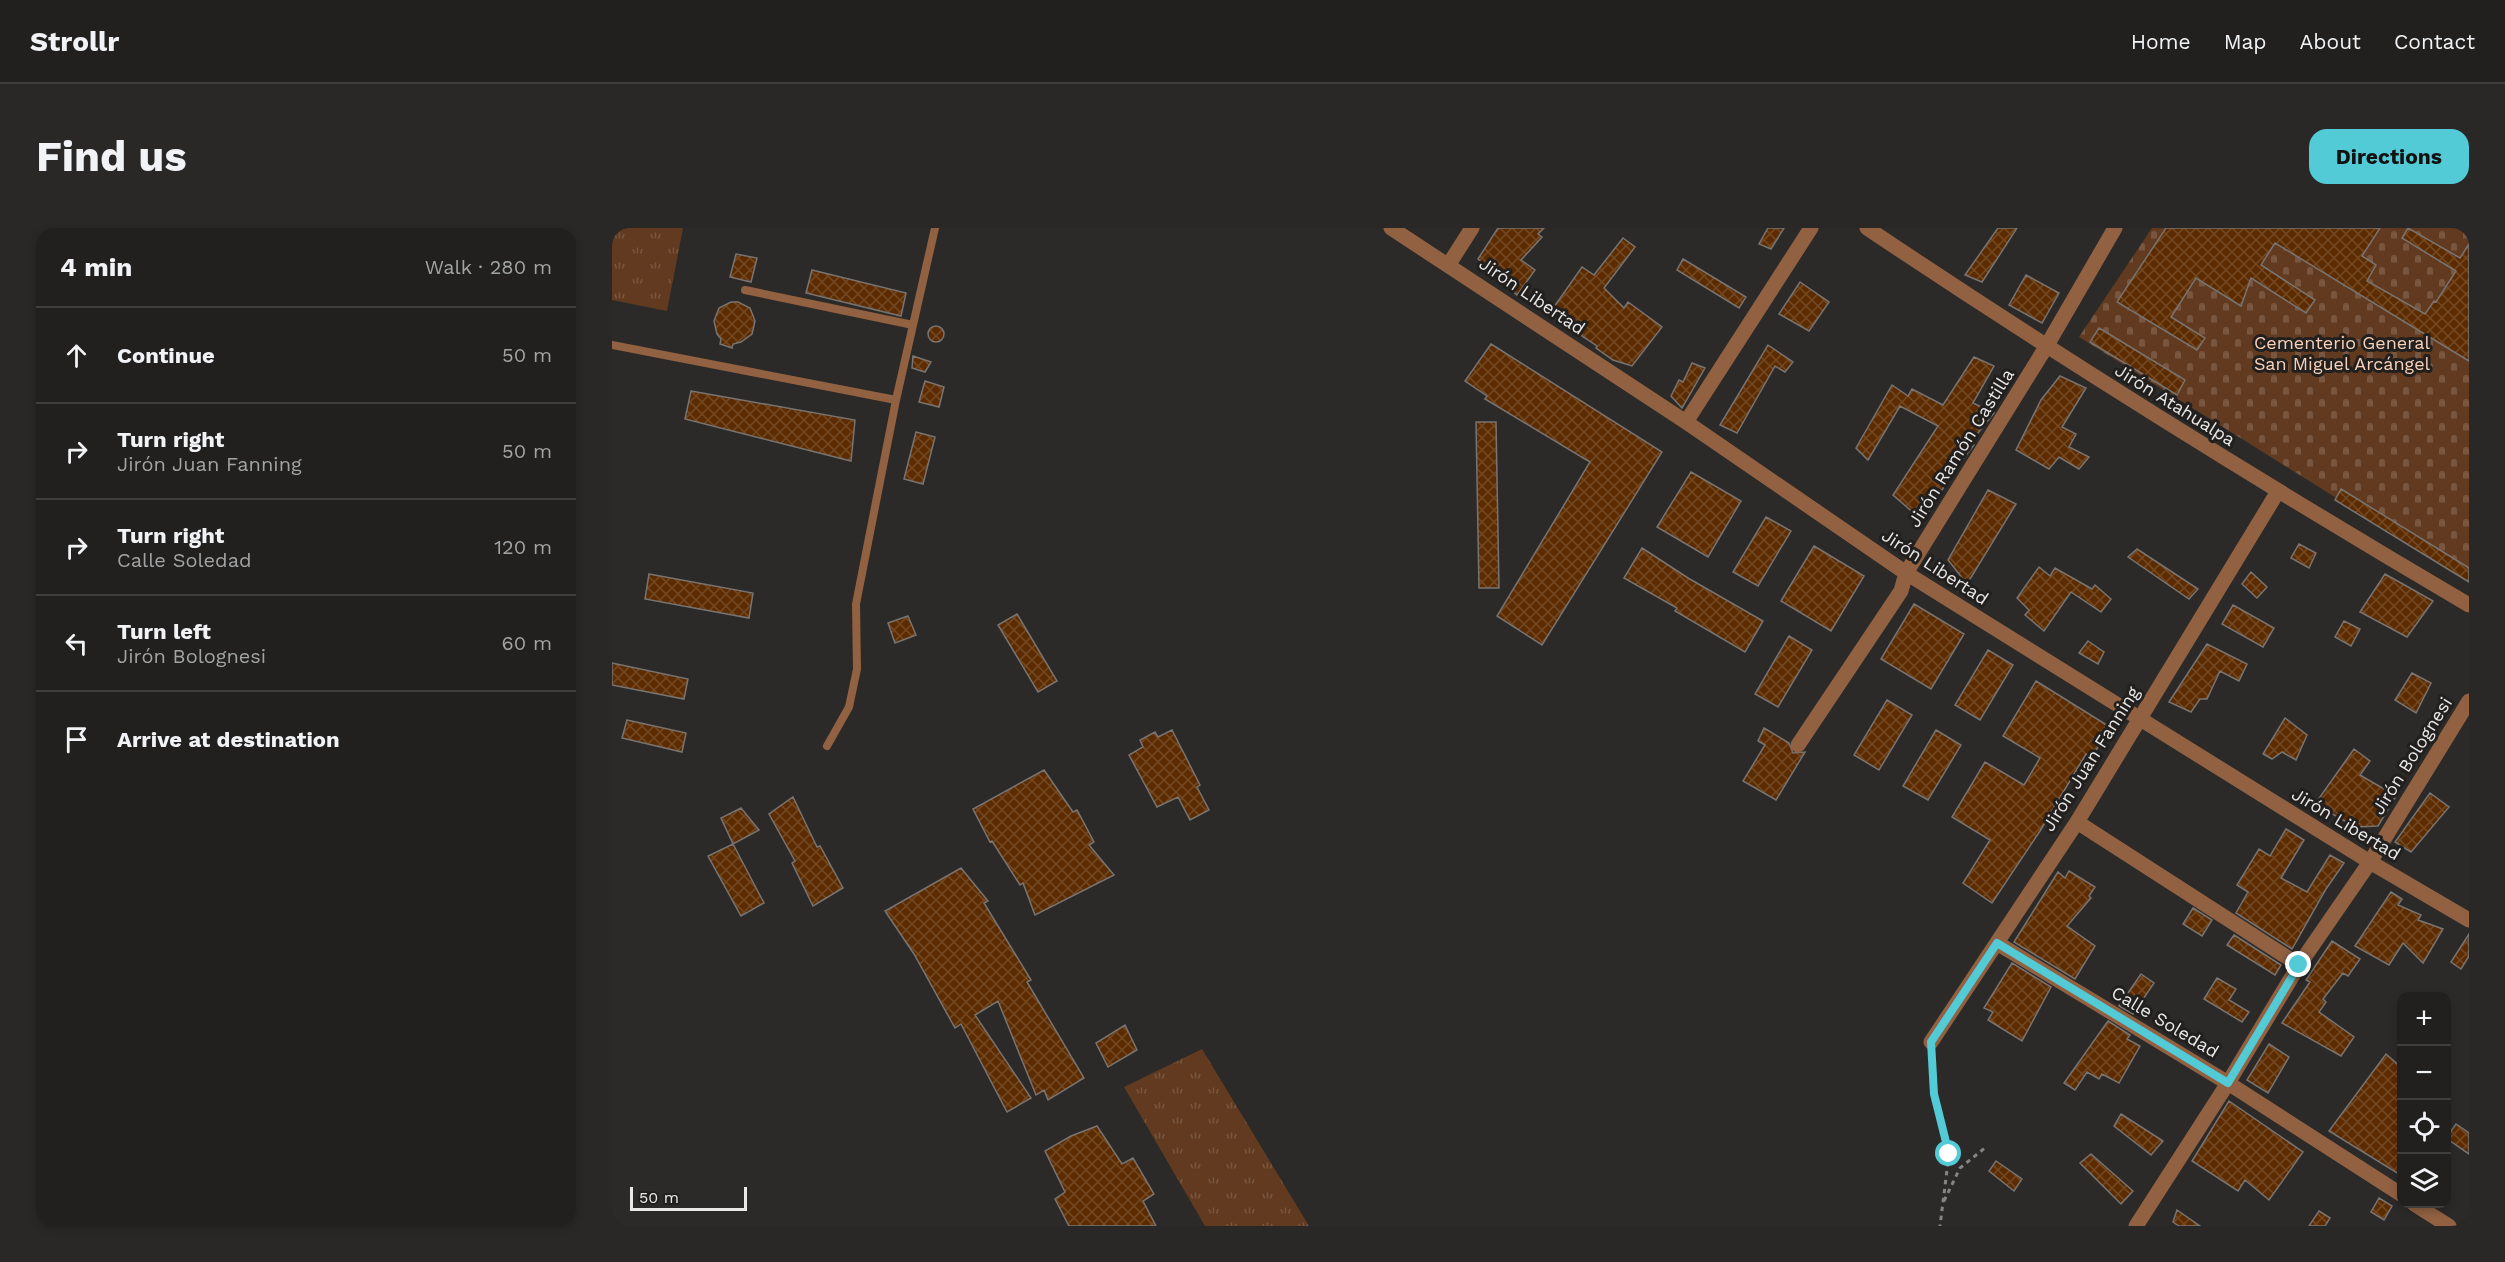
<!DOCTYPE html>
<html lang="en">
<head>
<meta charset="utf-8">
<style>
	body { margin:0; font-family:"Work Sans",sans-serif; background:#292827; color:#f1f3f6 }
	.controls { position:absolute; right:18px; bottom:18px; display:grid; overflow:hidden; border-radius:12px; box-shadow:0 3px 9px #0003 }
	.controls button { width:54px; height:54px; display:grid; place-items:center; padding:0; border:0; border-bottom:2px solid #3e3e3c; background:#21201e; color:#f1f3f6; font:30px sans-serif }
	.scale { position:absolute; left:18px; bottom:15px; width:117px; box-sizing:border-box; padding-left:6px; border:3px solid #e9e8e7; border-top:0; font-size:16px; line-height:21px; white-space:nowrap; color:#e9e8e7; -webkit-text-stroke:4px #22201f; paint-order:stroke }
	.stop { position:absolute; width:18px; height:18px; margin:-14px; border:4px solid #52cbd7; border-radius:50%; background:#fff }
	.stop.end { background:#52cbd7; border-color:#fff; box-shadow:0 2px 6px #0008 }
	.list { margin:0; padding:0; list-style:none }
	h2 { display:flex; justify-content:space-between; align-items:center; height:78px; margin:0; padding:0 24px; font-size:26px }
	h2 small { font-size:20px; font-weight:400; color:#a2a3a4 }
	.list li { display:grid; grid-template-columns:39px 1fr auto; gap:18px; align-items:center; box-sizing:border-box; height:96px; padding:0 24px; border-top:2px solid #3e3e3c }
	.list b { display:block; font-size:22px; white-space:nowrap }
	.list p { margin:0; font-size:20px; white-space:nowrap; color:#a2a3a4 }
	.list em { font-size:20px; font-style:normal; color:#a2a3a4 }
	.icon { flex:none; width:33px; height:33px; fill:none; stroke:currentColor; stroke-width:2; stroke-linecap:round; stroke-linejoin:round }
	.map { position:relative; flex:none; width:1857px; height:998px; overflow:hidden; border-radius:18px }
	header { display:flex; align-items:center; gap:36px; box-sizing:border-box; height:84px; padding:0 30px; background:#21201e; border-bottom:2px solid #3e3e3c }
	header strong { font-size:28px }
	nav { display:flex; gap:33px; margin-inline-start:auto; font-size:21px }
	.intro { display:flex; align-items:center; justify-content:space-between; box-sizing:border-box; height:144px; padding:0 36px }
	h1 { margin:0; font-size:42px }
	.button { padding:15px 27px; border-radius:18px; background:#52cbd7; color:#111; font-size:21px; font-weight:700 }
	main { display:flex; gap:36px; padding:0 36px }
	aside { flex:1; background:#21201e; border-radius:18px; box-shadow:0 3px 9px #0003 }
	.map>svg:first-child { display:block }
</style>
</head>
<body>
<header>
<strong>Strollr</strong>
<nav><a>Home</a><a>Map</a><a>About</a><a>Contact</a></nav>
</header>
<div class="intro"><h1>Find us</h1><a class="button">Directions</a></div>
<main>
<aside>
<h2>4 min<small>Walk · 280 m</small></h2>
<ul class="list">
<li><svg class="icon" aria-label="ahead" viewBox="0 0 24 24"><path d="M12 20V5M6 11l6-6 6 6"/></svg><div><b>Continue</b></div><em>50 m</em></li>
<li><svg class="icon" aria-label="right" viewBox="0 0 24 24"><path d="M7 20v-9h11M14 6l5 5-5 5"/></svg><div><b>Turn right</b><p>Jirón Juan Fanning</p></div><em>50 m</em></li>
<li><svg class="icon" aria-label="right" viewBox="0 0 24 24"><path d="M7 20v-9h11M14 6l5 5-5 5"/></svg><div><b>Turn right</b><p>Calle Soledad</p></div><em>120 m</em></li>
<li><svg class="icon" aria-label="left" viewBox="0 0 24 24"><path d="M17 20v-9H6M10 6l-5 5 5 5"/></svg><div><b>Turn left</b><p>Jirón Bolognesi</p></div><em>60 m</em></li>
<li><svg class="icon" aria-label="arrive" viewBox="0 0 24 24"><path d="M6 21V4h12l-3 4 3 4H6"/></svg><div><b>Arrive at destination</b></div></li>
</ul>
</aside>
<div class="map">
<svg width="1857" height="998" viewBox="0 0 1857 998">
	<defs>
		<pattern id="grass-tufts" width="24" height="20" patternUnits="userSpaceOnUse" patternTransform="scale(1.5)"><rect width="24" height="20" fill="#613a20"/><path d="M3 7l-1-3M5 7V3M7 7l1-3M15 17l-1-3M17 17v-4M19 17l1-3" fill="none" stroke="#785640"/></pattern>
		<pattern id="cemetery-stones" width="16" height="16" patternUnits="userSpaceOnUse" patternTransform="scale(1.5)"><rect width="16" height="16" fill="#613a20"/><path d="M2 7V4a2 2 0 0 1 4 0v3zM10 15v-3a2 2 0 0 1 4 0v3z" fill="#785640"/></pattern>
		<pattern id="building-cross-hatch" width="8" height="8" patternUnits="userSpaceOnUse" patternTransform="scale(1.5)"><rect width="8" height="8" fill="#5d2b00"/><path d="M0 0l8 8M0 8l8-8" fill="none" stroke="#744a25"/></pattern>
	</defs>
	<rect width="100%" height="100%" fill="#2c2a28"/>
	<!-- grass -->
	<path fill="url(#grass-tufts)" d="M0,0H71L55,83L0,72Z
		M590,821L697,998H593L512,859Z"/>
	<!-- cemetery -->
	<path fill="url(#cemetery-stones)" d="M1540,0H1857V353L1467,109Z"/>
	<!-- building -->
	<path fill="url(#building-cross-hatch)" stroke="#777472" stroke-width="1.5" d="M886,0H932L926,6L930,9L909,32L923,42L905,67L866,31Z
		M1156,0H1172L1159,21L1147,16Z
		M1386,0H1405L1370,54L1353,47Z
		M1554,0H1768L1750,28L1764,37L1755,53L1813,86L1822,73L1824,74L1844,43L1790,10L1796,0L1848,30L1857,16V133L1663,15L1649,37L1703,72L1694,85L1639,50L1629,78L1584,50L1559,89L1593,110L1585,122L1505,74Z
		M1011,10L1023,19L992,60L1012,80L1016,74L1050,99L1020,138L1001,132L984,120L985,118L937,86L970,39L982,47Z
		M124,26L145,30L139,54L118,49Z
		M1071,31L1134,69L1127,80L1065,42Z
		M200,42L294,65L289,88L194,65Z
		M1414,47L1447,65L1430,95L1397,77Z
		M1188,54L1217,74L1197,103L1167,86Z
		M119,74H126L138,80L143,93L140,106L129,114L121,116L120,120L108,116L109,111L105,106L102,93L107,80Z
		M316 106a8 8 0 1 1 16 0a8 8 0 1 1-16 0Z
		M1487,100L1573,152L1565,167L1478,114Z
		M879,116L1050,224L930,417L885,388L978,234L873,171L875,168L853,153Z
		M1156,117L1181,134L1173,144L1163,138L1125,205L1108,197Z
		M301,128L319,134L313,144L300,140Z
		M1362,129L1382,138L1361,175L1382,185L1358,215L1362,217L1341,244L1311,293L1281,267L1326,198L1288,178L1256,232L1244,220L1280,157L1296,168L1300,161L1331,177Z
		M1080,135L1093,140L1070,180L1059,168L1067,152L1071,154Z
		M1448,148L1474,160L1450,199L1464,206L1457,219L1477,229L1467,241L1447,229L1437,241L1404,222L1429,172Z
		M313,153L332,159L327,179L307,174Z
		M79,163L243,192L239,233L73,191Z
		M864,194H884L887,360H867Z
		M304,204L323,209L311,256L292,251Z
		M1079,244L1129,273L1096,329L1045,299Z
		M1729,261L1857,340V354L1723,272Z
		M1376,262L1404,276L1355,356L1336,332Z
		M1154,289L1179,303L1146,358L1121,344Z
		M1687,316L1704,325L1697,340L1679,330Z
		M1202,318L1252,348L1219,403L1169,373Z
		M1030,320L1076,350L1151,393L1133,424L1063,383L1065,380L1012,350Z
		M1525,321L1586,361L1577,371L1516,329Z
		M1427,339L1438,348L1443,340L1480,361L1483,357L1499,371L1489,384L1459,364L1432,403L1413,387L1417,382L1405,370Z
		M1639,344L1655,359L1645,370L1630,356Z
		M37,346L141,365L137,390L33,371Z
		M1773,346L1821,373L1795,409L1748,384Z
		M1302,376L1352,406L1319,461L1269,431Z
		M1621,377L1662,400L1651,419L1610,396Z
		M405,386L445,453L426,464L386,397Z
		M296,388L304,407L283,415L276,395Z
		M1732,393L1748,401L1739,418L1723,409Z
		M1177,408L1200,422L1166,479L1143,466Z
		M1476,413L1492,424L1486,436L1467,425Z
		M1595,416L1635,436L1627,453L1608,443L1595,471H1588L1579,484L1557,474Z
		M1376,422L1401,437L1368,492L1343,477Z
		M0,435L76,451L72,471L0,457Z
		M1800,445L1819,455L1804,485L1783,472Z
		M1424,453L1498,499L1480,529L1474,526L1428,603L1380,675L1351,655L1378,612L1340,589L1373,534L1412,557L1428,530L1391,508Z
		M1275,472L1300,487L1267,542L1242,527Z
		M1673,490L1695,507L1684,532L1670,524L1660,531L1651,526Z
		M15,492L74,505L70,524L10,510Z
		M1152,500L1177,515L1181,525L1193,524L1164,572L1131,553L1153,517L1146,513Z
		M560,502L588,557L585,559L597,582L578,592L566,569L545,579L517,527L531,519L528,512L543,504L546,509Z
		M1324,502L1349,517L1316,572L1291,558Z
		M1742,521L1758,533L1748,547L1784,568L1766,598L1743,599L1703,576Z
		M432,542L461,584L465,582L482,614L477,617L502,647L423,687L411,655L408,657L380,613L378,614L361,581Z
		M1818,565L1837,579L1799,624L1783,614Z
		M181,569L205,619L208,618L231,660L201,678L180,635L183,633L157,586Z
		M129,580L147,602L121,616L109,590Z
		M1674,601L1692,612L1669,650L1695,664L1718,627L1732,635L1714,661L1680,721L1624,685L1636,664L1625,657L1647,621L1658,628Z
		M121,616L152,675L129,688L96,628Z
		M349,640L376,673L372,675L419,752L415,754L472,850L436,872L432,862L424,867L386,773L363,787L419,870L395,884L349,796L343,800L302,726L273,683Z
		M1457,643L1483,659L1477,668L1479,670L1455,698L1483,718L1463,751L1402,714L1446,644L1453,650Z
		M1779,664L1790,671L1786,677L1809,687L1806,692L1831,701L1811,735L1791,715L1777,737L1743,718Z
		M1581,680L1600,692L1590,708L1571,696Z
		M1857,706V728L1849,741L1839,734Z
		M1622,707L1669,737L1663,747L1615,717Z
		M1720,713L1748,731L1736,748L1731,745L1711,771L1714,774L1707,784L1742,809L1729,828L1670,795L1698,754L1694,752Z
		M1400,735L1439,759L1410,813L1376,792L1381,784L1372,780Z
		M1529,746L1542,755L1521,786L1507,778Z
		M1605,750L1624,761L1617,772L1637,784L1630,794L1592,771Z
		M1496,793L1518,807L1515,811L1528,818L1507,855L1490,846L1487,851L1475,844L1463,862L1452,855Z
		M513,797L525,822L496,839L484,815Z
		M1657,816L1677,829L1656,865L1635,852Z
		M1774,826L1790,840V948L1717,903Z
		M1617,873L1691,924L1657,972L1633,952L1626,963L1580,933Z
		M1509,886L1551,913L1539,927L1502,898Z
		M1844,896L1857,905V926L1834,910Z
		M485,898L510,936L521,930L542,966L531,973L544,998H457L443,971L453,964L433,923L459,908Z
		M1479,926L1521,963L1509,976L1468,935Z
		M1384,933L1410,951L1402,963L1377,943Z
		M1767,970L1780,978L1772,992L1759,984Z
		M1565,982L1588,998H1567L1561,994Z
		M1707,983L1718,990L1713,998H1697Z"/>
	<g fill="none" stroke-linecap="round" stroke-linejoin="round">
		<!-- path -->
		<path stroke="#858482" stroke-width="3" stroke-dasharray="4.5 4.5" stroke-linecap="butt" d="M1320,828L1322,866L1337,926L1328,998
			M1332,973L1348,940L1374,919"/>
		<!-- lane -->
		<path stroke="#916142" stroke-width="8" d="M133,62L301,97
			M0,117L284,172
			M215,518L237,479L245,441L244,376L284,172L323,0"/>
		<!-- street -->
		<path stroke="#916142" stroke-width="15" d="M779,0L1074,194L1294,345L1758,634L1857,692
			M1255,0C1452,132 1653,257 1857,377
			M837,36L860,0
			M1074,194L1199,0
			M1186,517L1289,363L1294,345L1434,119L1503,0
			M1465,594L1687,737
			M1385,715L1616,855L1790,967
			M1319,814L1465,594L1665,265
			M1802,976L1837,998
			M1524,998L1616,855L1687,737L1758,634L1857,473"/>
	</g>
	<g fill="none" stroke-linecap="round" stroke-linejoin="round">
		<!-- route -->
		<path stroke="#52cbd7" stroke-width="8" d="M1337,926L1322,866L1319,814L1385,715L1616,855L1687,737"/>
	</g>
	<g text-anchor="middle" stroke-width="6" stroke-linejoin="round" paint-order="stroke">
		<!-- street labels -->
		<g font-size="18" fill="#e9e8e7" stroke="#22201f">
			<text transform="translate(920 68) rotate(34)" y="6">Jirón Libertad</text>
			<text transform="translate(1563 177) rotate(32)" y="6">Jirón Atahualpa</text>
			<text transform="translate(1349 220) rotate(-58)" y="6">Jirón Ramón Castilla</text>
			<text transform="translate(1323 339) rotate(33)" y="6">Jirón Libertad</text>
			<text transform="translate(1800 528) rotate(-58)" y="6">Jirón Bolognesi</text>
			<text transform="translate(1479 531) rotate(-58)" y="6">Jirón Juan Fanning</text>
			<text transform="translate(1734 596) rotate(31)" y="6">Jirón Libertad</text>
			<text transform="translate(1553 794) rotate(31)" y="6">Calle Soledad</text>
		</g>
		<!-- park labels -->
		<g font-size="18" fill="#f9d1b8" stroke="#22201f">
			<text x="1730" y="121">Cementerio General<tspan x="1730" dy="21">San Miguel Arcángel</tspan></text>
		</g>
	</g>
</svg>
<div class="controls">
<button>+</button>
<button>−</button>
<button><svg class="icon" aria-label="locate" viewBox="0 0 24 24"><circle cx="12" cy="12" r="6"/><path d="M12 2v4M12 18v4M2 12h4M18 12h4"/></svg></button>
<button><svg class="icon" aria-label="layers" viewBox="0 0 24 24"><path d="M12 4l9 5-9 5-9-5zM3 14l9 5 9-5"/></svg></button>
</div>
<div class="scale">50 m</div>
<div class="stop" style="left:1337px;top:926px"></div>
<div class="stop end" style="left:1687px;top:737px"></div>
</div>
</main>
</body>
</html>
